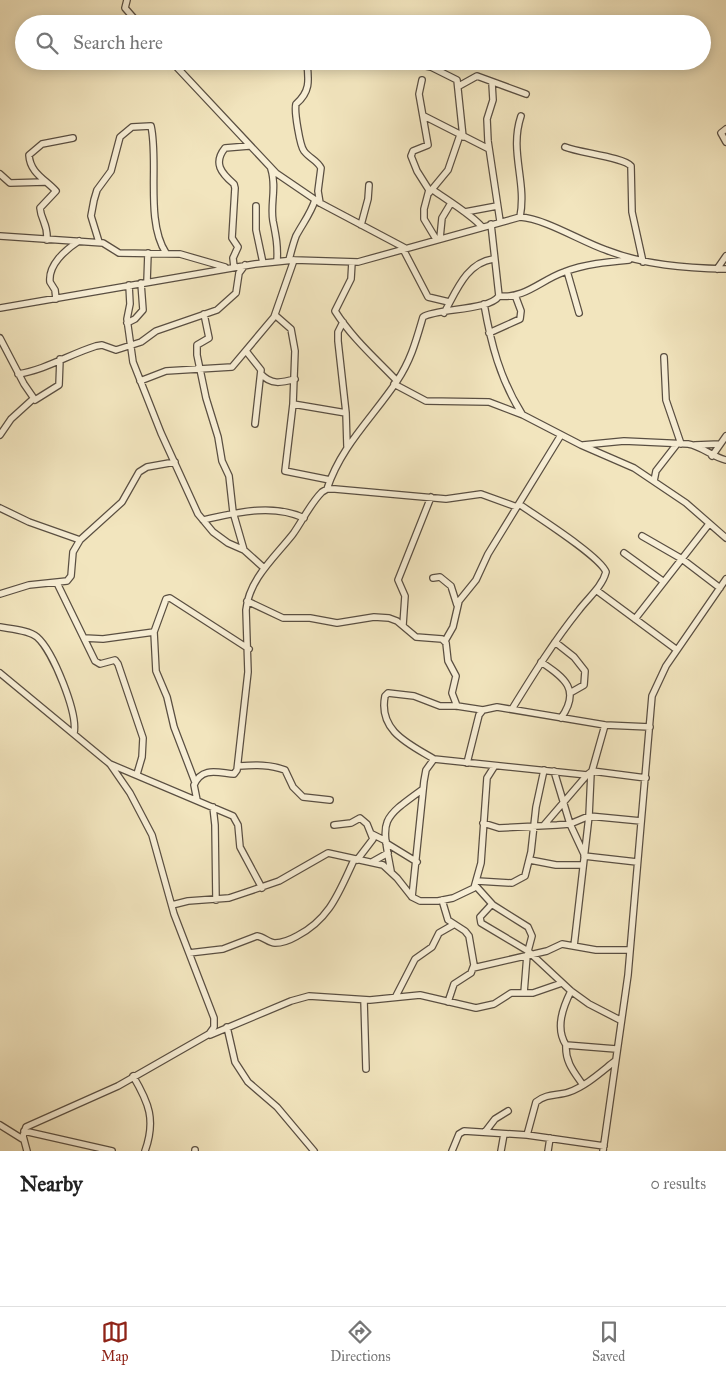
<!DOCTYPE html>
<html lang="en">
<head>
<meta charset="utf-8">
<style>
	body { margin:0; font-family:"IM FELL Great Primer",serif; background:#f6f6f6; color:#222 }
	.list { margin:0; padding:0; list-style:none }
	h2 { display:flex; justify-content:space-between; align-items:center; height:65px; margin:0; padding:0 20px; font-size:21px }
	h2 small { font-size:16px; font-weight:400; color:#767676 }
	.icon { flex:none; width:28px; height:28px; fill:none; stroke:currentColor; stroke-width:2; stroke-linecap:round; stroke-linejoin:round }
	.map { position:relative; flex:none; width:726px; height:1151px; overflow:hidden }
	.search { position:absolute; background:#fff; box-shadow:0 2px 12px #0003; left:15px; right:15px; top:15px; height:55px; display:flex; align-items:center; gap:12px; box-sizing:border-box; padding:0 18px; border-radius:28px; color:#767676; font-size:19px }
	.sheet { height:155px; background:#fff }
	nav { display:flex; justify-content:space-around; align-items:center; box-sizing:border-box; height:70px; border-top:1px solid #e0e0e0; background:#fff; font-size:14px; color:#767676 }
	nav a { display:grid; justify-items:center; gap:2px }
	nav .on { color:#8f2418 }
	.map>svg:first-child { display:block }
</style>
</head>
<body>
<div class="map">
<svg width="726" height="1151" viewBox="0 0 726 1151">
	<rect width="100%" height="100%" fill="#f2e5be"/>
	<filter id="stains"><feTurbulence type="fractalNoise" baseFrequency=".004" numOctaves="4"/><feColorMatrix values="0 0 0 0 .2 0 0 0 0 .09 0 0 0 0 .02 0 0 0 .5 -.17"/></filter>
	<radialGradient id="worn" r=".72"><stop offset=".6" stop-color="#630" stop-opacity="0"/><stop offset="1" stop-color="#630" stop-opacity=".3"/></radialGradient>
	<g fill="none" stroke-linecap="round" stroke-linejoin="round">
		<defs>
			<path id="street" d="M127,0L125,8L139,24
				M171,61L276,173L320,203L405,248
				M292,61L301,65L343,61
				M400,61L431,67L457,80L463,137
				M307,64C309,81 310,92 296,104C294,111 300,146 304,151C309,158 317,160 321,168L318,191L320,203
				M422,80L419,94L428,145L413,151L411,156L417,171L429,190L424,209V219L436,239
				M492,83L493,100L487,119L488,141L500,221
				M459,86L477,76L526,94
				M424,116L489,149
				M726,129L721,133L726,142
				M565,147C580,153 623,157 631,166L632,212L643,262
				M271,169C277,187 270,204 273,221C276,236 278,246 277,261
				M0,174L10,183L45,182
				M433,190C447,200 472,215 482,227
				M429,193L448,170L460,135
				M256,206V230L263,263
				M465,212L497,206
				M520,217C527,181 509,152 521,116
				M361,225L368,199L369,185
				M0,236L103,243L119,253L180,254L225,267
				M440,238L442,218L451,203
				M47,240C48,223 41,221 40,208L56,191C45,179 30,173 29,155L42,144L73,138
				M99,242L91,216L94,200L97,190L111,171L120,137L132,127L151,126C159,162 145,221 166,253
				M403,249L428,297L449,302
				M289,260C291,252 293,244 296,236C303,223 311,213 315,200
				M352,262L351,279L335,311C352,338 375,358 397,381
				M234,267L233,258L238,247L232,238L235,188L234,184C221,173 213,163 225,148L249,146
				M717,269L726,256
				M567,271L579,313
				M147,282L148,253
				M129,285L130,304L127,319L133,362L161,433L198,514L213,532L228,543L244,550L264,568
				M499,296C525,299 541,280 564,272C585,264 607,262 629,260
				M56,299L55,290L50,282C48,265 65,250 79,241
				M484,304C491,344 500,379 522,414
				M0,308L255,264L294,260L358,262L520,217C546,219 580,241 606,250C644,265 685,268 726,269
				M444,313C456,292 466,263 493,259
				M204,314L209,338L197,345V355L206,398L218,437L222,461L229,476L233,512L244,550
				M275,315L291,329L295,351L293,404L285,471L330,480
				M343,322L338,332V341L346,413L347,446
				M127,323L135,319L143,310L141,283
				M489,333L520,319L521,311L515,295
				M0,338L24,384L35,400L59,385L60,359
				M246,351L261,370L255,424
				M664,357L666,400L681,444
				M18,374C45,370 70,354 96,346L102,345L116,350L141,342L156,331L217,310L236,293L239,273L245,265
				M261,374C271,385 281,383 295,379
				M140,381L166,371L232,367L274,317L294,260
				M394,384L426,401L489,402L523,415L581,445L634,468L686,503L726,538
				M293,404L346,413
				M0,435L11,419L33,399
				M583,445L624,441L688,444C702,446 712,457 726,460
				M695,445L720,444
				M712,456L726,436
				M654,481L656,471L677,444
				M327,489C341,446 373,417 397,381C411,360 416,341 423,317C437,308 489,311 499,296L491,224
				M0,508L29,522L80,540
				M203,520C235,513 272,503 304,518
				M642,536L682,559L720,588
				M624,553L664,582
				M433,578L440,577L451,586L457,605
				M57,583L95,661L100,664L115,660L118,664L143,738L142,757L137,774
				M596,590L677,650
				M0,594L29,585L67,581L71,576L73,552L80,540L122,502L139,472L147,467L175,462
				M247,601L283,618H310L337,623L374,617L389,618L397,621L416,637L442,639L446,643L448,661L456,676L452,693L457,706
				M635,619L709,524
				M403,625L405,596L398,580L431,497
				M0,627C11,629 29,630 37,637C53,651 78,713 74,733
				M154,632L156,671L167,697L174,727L195,782
				M84,638L103,639L154,632L166,599L170,598L249,649
				M445,641L453,627L459,601L476,580L488,554L561,435
				M555,642L574,657L585,671L584,685L570,693
				M541,662C565,678 581,690 561,718
				M0,673L110,764L130,793L152,835L174,914L214,1018V1027L209,1034L118,1086L26,1127L23,1136L27,1151
				M512,709C533,675 554,641 579,610C588,598 602,587 606,572C600,556 536,516 519,504
				M434,759C409,744 378,731 385,696L388,693L414,696L440,706H457L483,710
				M467,763L479,715L483,710L497,707L605,725L650,727
				M110,764L233,816L238,825L240,847L262,888
				M238,766C255,765 270,764 285,770L293,787L303,797L330,800
				M554,771L570,824L584,854
				M592,771L646,778
				M197,800L194,785C202,766 219,773 234,774L237,770L248,672L246,610C249,579 275,557 293,534C303,520 310,504 322,492L327,489H335L446,499L481,494L517,507
				M213,807L215,825L216,900
				M483,823L499,828L557,825L570,824L589,816L641,821
				M334,825L351,823L360,818L367,824L373,839L357,860
				M544,825L587,775
				M372,834L386,841
				M386,843L417,862
				M584,856L637,862
				M530,860L556,865H583
				M372,862L388,853
				M391,871C381,819 380,820 423,789
				M477,881L512,883L525,876L531,852L536,807L544,770
				M475,885L493,905L528,927L532,936L528,951
				M412,897L424,781L426,770L434,759L587,775L592,771L605,725
				M442,900L448,920L465,931L469,936L474,965L471,973L454,984L448,1002
				M492,904L480,917L481,923L528,951L571,991L589,1004L620,1020
				M172,905L188,901L229,898L247,892L279,881L328,853L383,865L397,878L412,897L420,901H438L453,898L474,888L481,863L487,778L494,767
				M574,946L589,816L591,773
				M189,953L223,949L257,936C264,937 269,943 275,943C283,943 290,940 297,936C330,919 339,892 354,860
				M473,968L547,951L562,944L596,950H630
				M571,991C563,1007 555,1028 566,1045L616,1049
				M524,993L527,955
				M396,996L415,959L432,947L439,933L453,925
				M364,1000L366,1069
				M227,1027L235,1062L248,1082L277,1107L314,1151
				M210,1035L291,1001L309,996L370,1000L420,995L476,1008L494,1004L511,993H533L562,983
				M566,1045C565,1062 574,1072 583,1085
				M133,1076C149,1103 156,1120 145,1151
				M0,1125L24,1140
				M24,1131L112,1151
				M485,1132L495,1119L508,1111
				M527,1135L536,1102C547,1093 558,1096 569,1092C586,1086 601,1072 615,1061
				M195,1151V1150
				M452,1151L459,1134L464,1131L527,1135L604,1146
				M501,1151L504,1134
				M548,1151L550,1138
				M603,1151L628,975L652,696L666,666L726,579"/>
		</defs>
		<!-- street casing -->
		<use href="#street" stroke="#5a4f42" stroke-width="8"/>
		<!-- street -->
		<use href="#street" stroke="#f7eed5" stroke-width="5.5"/>
	</g>
	<rect width="100%" height="100%" filter="url(#stains)"/>
	<rect width="100%" height="100%" fill="url(#worn)"/>
</svg>
<div class="search"><svg class="icon" aria-label="search" viewBox="0 0 24 24"><circle cx="10" cy="10" r="6"/><path d="M15 15l6 6"/></svg>Search here</div>
</div>
<section class="sheet">
<h2>Nearby<small>0 results</small></h2>
<ul class="list">
</ul>
</section>
<nav>
<a class="on"><svg class="icon" aria-label="map" viewBox="0 0 24 24"><path d="M3 6l6-2 6 2 6-2v14l-6 2-6-2-6 2zM9 4v14M15 6v14"/></svg>Map</a>
<a><svg class="icon" aria-label="directions" viewBox="0 0 24 24"><path d="M12 3l9 9-9 9-9-9zM9 14v-3h6M13 9l2 2-2 2"/></svg>Directions</a>
<a><svg class="icon" aria-label="saved" viewBox="0 0 24 24"><path d="M7 4h10v16l-5-4-5 4z"/></svg>Saved</a>
</nav>
</body>
</html>
